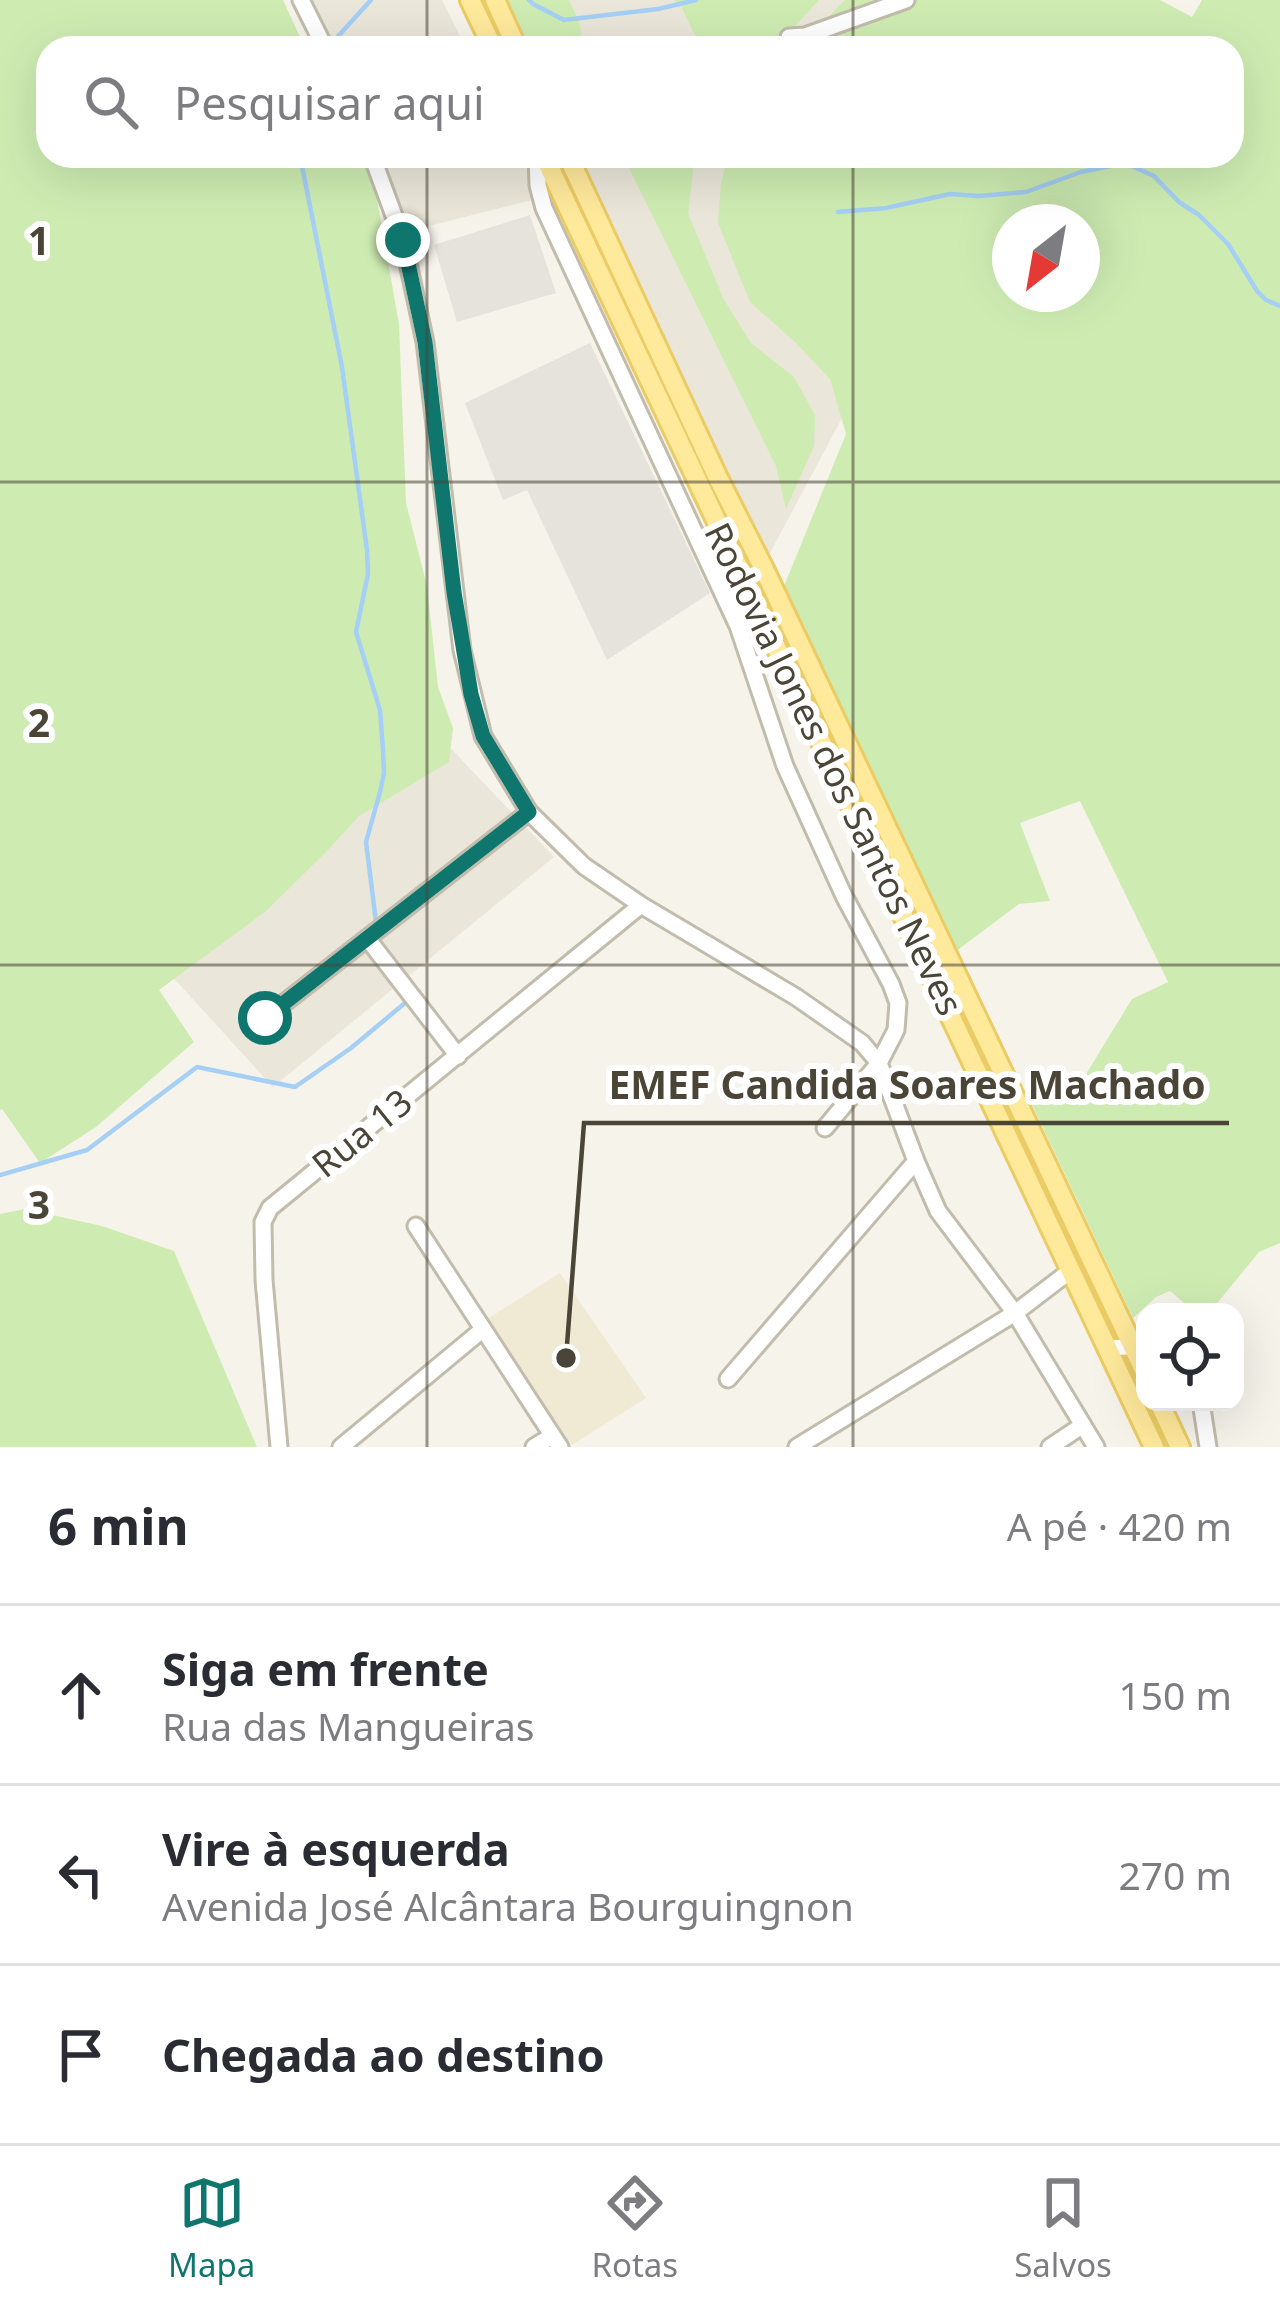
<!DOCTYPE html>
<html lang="pt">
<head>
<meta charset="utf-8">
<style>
	body { margin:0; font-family:"Noto Sans",sans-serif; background:#f7f7f7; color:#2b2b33 }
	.controls { position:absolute; right:36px; bottom:36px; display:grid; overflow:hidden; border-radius:24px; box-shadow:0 12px 48px #0002 }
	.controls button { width:108px; height:108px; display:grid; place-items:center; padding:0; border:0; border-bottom:3px solid #e1e1e2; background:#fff; color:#2b2b33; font:60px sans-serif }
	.compass { position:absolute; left:992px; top:204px; width:108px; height:108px; border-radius:50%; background:#fff; box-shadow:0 12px 48px #0002; rotate:211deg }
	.stop { position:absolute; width:36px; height:36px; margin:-27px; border:9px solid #0f766e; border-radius:50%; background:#fff }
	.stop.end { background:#0f766e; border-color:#fff; box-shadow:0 3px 12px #0008 }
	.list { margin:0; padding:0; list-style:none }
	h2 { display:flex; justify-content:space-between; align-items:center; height:156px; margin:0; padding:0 48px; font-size:51px }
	h2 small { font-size:39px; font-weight:400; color:#7c7c81 }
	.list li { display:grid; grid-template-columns:78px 1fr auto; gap:36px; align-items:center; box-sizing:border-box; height:180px; padding:0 48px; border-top:3px solid #e1e1e2 }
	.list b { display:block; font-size:45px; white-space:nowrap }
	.list p { margin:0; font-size:39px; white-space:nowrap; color:#7c7c81 }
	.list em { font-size:39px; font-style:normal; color:#7c7c81 }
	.icon { flex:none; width:66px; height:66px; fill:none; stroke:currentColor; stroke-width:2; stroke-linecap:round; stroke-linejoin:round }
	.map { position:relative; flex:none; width:1280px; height:1447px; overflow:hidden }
	.search { position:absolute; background:#fff; box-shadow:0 12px 48px #0002; left:36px; right:36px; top:36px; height:132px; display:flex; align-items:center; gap:30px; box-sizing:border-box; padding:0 42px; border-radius:36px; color:#7c7c81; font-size:45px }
	.sheet { height:696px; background:#fff }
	nav { display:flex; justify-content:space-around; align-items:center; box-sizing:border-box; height:168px; border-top:3px solid #e1e1e2; background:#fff; font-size:33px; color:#7c7c81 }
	nav a { display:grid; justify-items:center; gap:6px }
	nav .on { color:#0f766e }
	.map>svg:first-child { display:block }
</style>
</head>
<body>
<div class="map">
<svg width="1280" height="1447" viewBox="0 0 1280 1447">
	<rect width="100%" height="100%" fill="#f6f3eb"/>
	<!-- residential -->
	<path fill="#eae6d9" d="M309,0H442L466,48H331Z
		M489,0H1065L1039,48H511Z
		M379,156H520L540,198L413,230Z
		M561,156H982L755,581Z
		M440,737L554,857L273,1087L159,962Z"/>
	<!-- industrial -->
	<path fill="#e6e2dc" d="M530,215L556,293L457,322L434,245Z
		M590,343L710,593L607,660L527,490L503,500L465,403Z"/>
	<!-- education -->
	<path fill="#f0ead4" d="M560,1273L646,1398L572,1445L487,1319Z"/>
	<!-- green -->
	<path fill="#ceecb2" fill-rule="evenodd" d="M0,0H283L305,48H48V156H359L375,188L399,324L406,503L427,586L438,687L453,728L449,762L359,816L326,852L266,911L159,990L194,1042L96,1127L40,1163L2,1109L0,1110Z
		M505,0H569L579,22L584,48H527Z
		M673,0H819L775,48H701L680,4Z
		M845,0H1160L1192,17L1202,0H1280V1243L1259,1252L1210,1312H1195L1170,1291L1156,1297L1133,1318L1027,1094L1051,1095L1070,1088L1086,1074L1132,999L1168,982L1080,801L1020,823L1050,901L1019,904L955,952L782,591L846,434L830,379L795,342L750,302L718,223L721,183L728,156H1232V48H798ZM1010,222H1082V294H1010Z
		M623,156H695L688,213L723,298L751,343L794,377L815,415L814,446L786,509L776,466Z
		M25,1209L102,1226L174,1251L257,1447H0V1214Z"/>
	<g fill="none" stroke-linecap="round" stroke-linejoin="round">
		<!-- stream -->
		<path stroke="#a5cff5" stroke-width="4.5" d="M529,0L533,4L564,20L658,9L696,0
			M331,44L371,0
			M300,156L342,367L367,550L368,574L356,632L380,710L383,750L384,773L380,792L366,842L376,922
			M838,212L886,208L950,194L978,196L1026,192L1081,172L1125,163L1154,176L1179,202L1199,215L1228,244L1257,291L1266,300L1280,306
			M0,1175L87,1150L197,1067L295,1087L351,1048L411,998"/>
		<defs>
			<path id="minor" d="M301,0L325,48
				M789,37L805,36L906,0
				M372,156L403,240L425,342L462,650L483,736L529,812L584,866L641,905L796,997L862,1043L879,1063L916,1161L938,1211L1015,1313L1096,1447
				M537,156L538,185L544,208L737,624
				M744,582L738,626L785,766L844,896L891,984L898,1003L896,1030L879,1063L825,1128
				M367,938L458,1056
				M265,1018L529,812
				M416,1226L560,1447
				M1108,1348L1145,1346
				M728,1379L916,1161
				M1201,1402L1208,1447
				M279,1447L264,1280L263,1222L270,1208L641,905
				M341,1447L482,1330
				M534,1447L552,1436
				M797,1447L1015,1313L1070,1271
				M1050,1447L1083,1425"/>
			<path id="major" d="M470,0L493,48
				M495,0L517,48
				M544,156L1154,1447
				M568,156L718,478L764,569L1145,1372
				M1159,1402L1180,1447"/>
		</defs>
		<!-- minor casing -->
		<use href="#minor" stroke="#c2bcac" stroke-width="21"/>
		<!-- major casing -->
		<use href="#major" stroke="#ebcb64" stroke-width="24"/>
		<!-- minor -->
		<use href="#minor" stroke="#fff" stroke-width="15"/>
		<!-- major -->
		<use href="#major" stroke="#ffe99b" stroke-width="18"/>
	</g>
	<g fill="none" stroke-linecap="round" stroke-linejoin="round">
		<!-- route -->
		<path stroke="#0f766e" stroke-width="15" d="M265,1018L529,812L483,736L471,694L454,592L425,342L403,240"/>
	</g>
	<!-- grid -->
	<path fill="none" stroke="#4b4538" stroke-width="3" stroke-opacity="0.55" d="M427,0V48M853,0V48M427,156V1447M853,156V1447M0,482H1280M0,965H1280"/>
	<g text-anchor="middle" stroke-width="12" stroke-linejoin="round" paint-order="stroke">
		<!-- street labels -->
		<g font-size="36" fill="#4b4538" stroke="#fff">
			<text transform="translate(834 769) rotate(64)" y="13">Rodovia Jones dos Santos Neves</text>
			<text transform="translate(362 1133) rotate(-39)" y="13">Rua 13</text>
		</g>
	</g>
	<g font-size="39" text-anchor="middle" font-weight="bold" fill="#4b4538" stroke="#fff" stroke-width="12" stroke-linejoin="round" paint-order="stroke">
		<text x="39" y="255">1</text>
		<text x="39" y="737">2</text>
		<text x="39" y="1219">3</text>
	</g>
	<!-- callouts -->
	<path fill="none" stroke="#4b4538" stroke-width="4.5" d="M566 1358L584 1123H1229"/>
	<circle fill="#4b4538" stroke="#fff" stroke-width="4.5" cx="566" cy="1358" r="12"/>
	<g font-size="39" text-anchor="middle" font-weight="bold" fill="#4b4538" stroke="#fff" stroke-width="12" stroke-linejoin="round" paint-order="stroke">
		<text x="907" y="1099">EMEF Candida Soares Machado</text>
	</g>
</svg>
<div class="controls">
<button><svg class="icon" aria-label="locate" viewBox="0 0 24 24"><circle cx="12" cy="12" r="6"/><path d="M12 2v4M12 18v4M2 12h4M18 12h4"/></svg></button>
</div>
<svg class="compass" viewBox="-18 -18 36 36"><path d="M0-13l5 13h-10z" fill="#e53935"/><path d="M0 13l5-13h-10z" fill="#7c7c81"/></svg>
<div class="stop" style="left:265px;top:1018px"></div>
<div class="stop end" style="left:403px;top:240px"></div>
<div class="search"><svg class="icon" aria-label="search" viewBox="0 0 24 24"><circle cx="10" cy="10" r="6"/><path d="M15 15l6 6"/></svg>Pesquisar aqui</div>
</div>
<section class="sheet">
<h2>6 min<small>A pé · 420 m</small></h2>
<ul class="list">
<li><svg class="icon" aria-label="ahead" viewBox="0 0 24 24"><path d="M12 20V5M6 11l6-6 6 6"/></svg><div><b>Siga em frente</b><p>Rua das Mangueiras</p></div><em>150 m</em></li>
<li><svg class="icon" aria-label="left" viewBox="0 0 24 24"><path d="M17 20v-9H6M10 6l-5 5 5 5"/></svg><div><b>Vire à esquerda</b><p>Avenida José Alcântara Bourguingnon</p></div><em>270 m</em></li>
<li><svg class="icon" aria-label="arrive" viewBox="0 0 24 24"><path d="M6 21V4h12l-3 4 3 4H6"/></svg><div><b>Chegada ao destino</b></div></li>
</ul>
</section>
<nav>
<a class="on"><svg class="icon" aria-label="map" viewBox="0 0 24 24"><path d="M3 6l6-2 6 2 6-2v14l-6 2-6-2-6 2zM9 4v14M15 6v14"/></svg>Mapa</a>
<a><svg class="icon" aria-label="directions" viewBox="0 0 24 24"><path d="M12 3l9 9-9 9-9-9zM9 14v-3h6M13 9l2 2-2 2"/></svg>Rotas</a>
<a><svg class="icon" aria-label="saved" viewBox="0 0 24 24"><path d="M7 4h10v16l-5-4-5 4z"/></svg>Salvos</a>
</nav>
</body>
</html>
